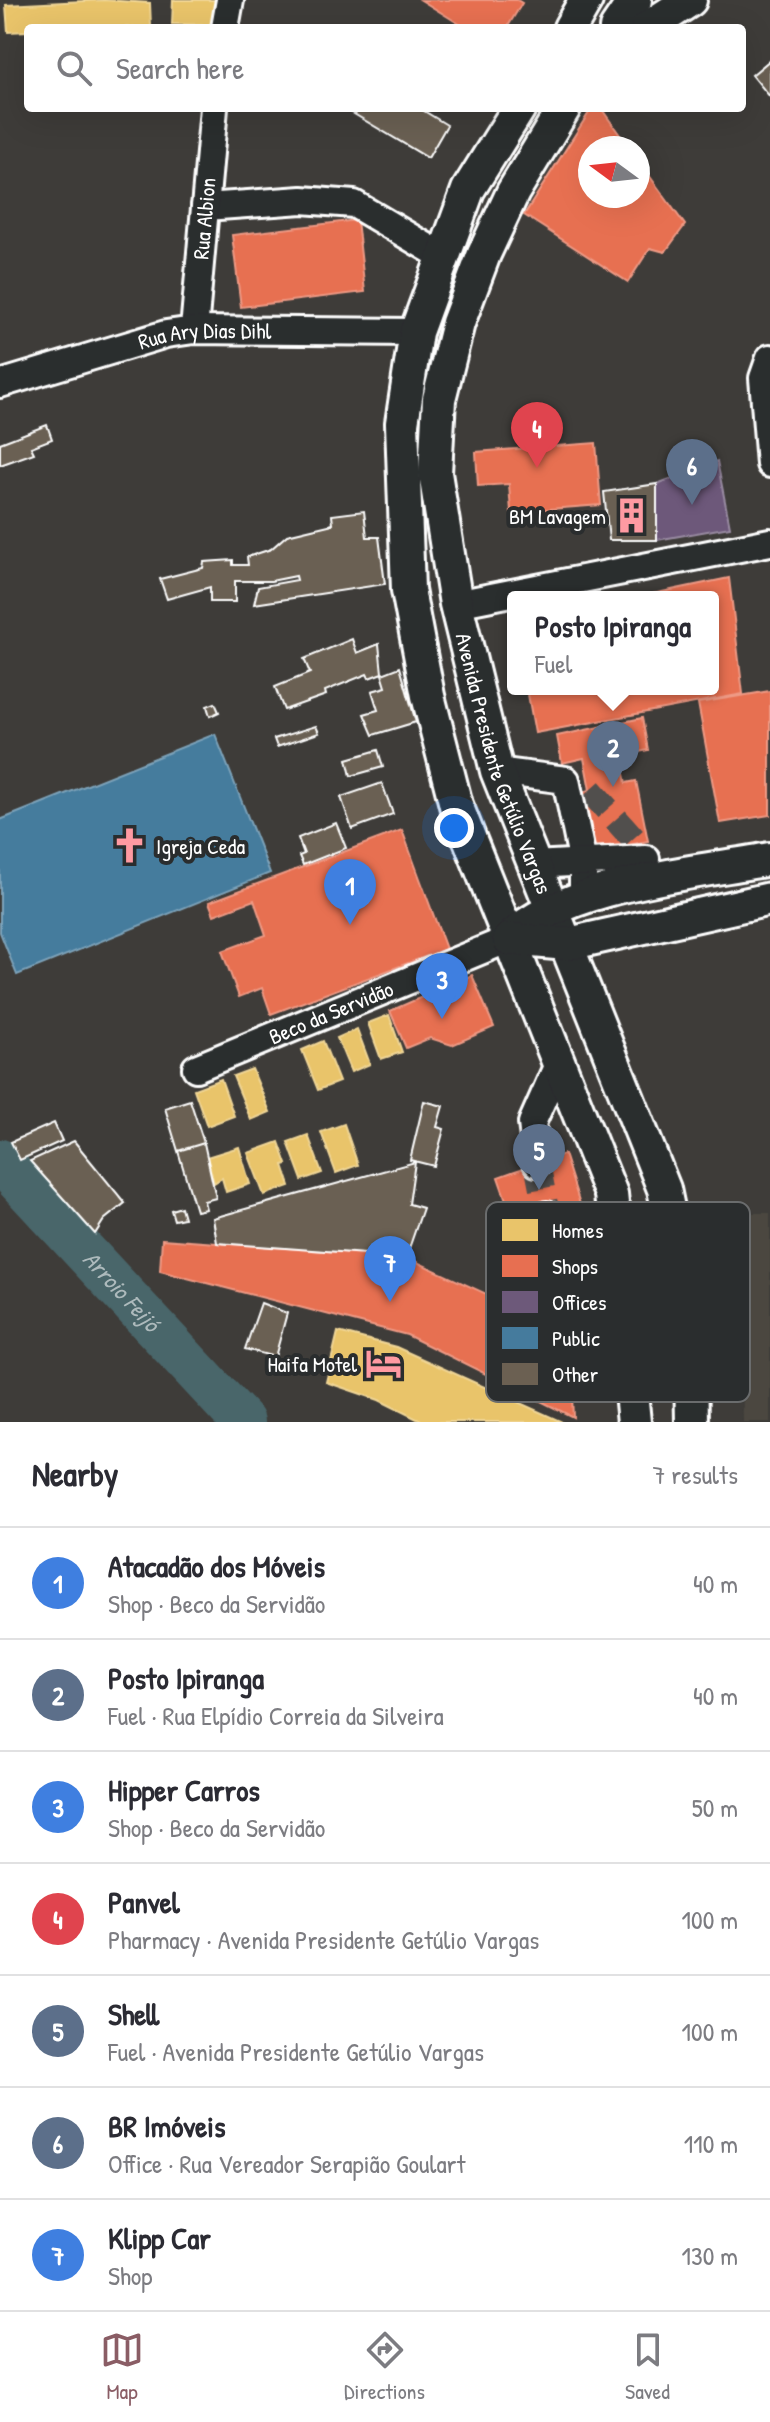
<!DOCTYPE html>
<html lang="en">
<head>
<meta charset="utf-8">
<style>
	body { margin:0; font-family:"Patrick Hand",sans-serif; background:#f7f7f7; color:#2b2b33 }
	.compass { position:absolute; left:578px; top:136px; width:72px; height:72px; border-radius:50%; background:#fff; box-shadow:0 8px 32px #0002; rotate:285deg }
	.you { position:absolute; left:454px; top:828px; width:28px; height:28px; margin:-20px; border:6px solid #fff; border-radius:50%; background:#1a73e8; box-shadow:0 0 0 12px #1a73e833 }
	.badge { display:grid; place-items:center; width:52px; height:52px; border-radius:50%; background:#8a5d65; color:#fff; font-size:26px; font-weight:700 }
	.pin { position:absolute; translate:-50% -66px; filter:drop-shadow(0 2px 4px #0008) }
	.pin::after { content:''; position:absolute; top:42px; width:28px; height:24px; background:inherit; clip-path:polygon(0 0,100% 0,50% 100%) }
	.popup { position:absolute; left:507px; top:591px; width:212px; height:104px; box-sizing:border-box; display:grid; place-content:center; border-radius:8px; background:#fff; filter:drop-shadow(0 2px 6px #0005); font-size:26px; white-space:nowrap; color:#7c7c81 }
	.popup b { font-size:30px; color:#2b2b33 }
	.popup::after { content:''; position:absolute; left:50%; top:100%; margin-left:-16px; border:16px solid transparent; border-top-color:#fff }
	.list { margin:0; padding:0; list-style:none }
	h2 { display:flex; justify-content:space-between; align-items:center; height:104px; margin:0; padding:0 32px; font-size:34px }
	h2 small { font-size:26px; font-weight:400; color:#7c7c81 }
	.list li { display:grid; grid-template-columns:52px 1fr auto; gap:24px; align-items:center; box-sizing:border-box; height:112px; padding:0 32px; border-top:2px solid #e1e1e2 }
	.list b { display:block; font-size:30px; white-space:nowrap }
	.list p { margin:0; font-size:26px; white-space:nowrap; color:#7c7c81 }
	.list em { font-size:26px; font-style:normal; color:#7c7c81 }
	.icon { flex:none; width:44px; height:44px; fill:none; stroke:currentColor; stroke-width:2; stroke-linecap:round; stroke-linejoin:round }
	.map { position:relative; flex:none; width:770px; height:1422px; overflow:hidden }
	.search { position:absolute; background:#fff; box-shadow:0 8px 32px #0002; left:24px; right:24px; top:24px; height:88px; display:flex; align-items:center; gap:20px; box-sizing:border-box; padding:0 28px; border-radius:8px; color:#7c7c81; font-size:30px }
	.sheet { height:888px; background:#fff }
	nav { display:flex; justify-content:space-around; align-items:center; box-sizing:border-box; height:112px; border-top:2px solid #e1e1e2; background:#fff; font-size:22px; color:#7c7c81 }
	nav a { display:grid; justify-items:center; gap:4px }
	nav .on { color:#8a5d65 }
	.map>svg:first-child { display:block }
</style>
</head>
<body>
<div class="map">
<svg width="770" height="1422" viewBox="0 0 770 1422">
	<rect width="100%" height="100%" fill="#3e3c39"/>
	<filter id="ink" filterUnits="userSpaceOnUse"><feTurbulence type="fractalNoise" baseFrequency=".0125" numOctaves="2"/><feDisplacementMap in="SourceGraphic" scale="16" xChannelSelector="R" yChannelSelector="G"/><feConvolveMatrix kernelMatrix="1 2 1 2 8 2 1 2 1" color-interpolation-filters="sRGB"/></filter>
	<g filter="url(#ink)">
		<!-- built -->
		<path fill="#4c4740" d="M720,1213H770V1422H743L742,1337Z"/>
		<!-- homes -->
		<path fill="#e9c46a" stroke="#f0d697" stroke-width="2" d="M104,0L150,3L151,27L28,28V31L8,32L6,5Z
			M173,0H220L219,25L172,24Z
			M389,1015L402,1052L381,1059L368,1023Z
			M357,1029L370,1064L351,1072L337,1038Z
			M323,1041L339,1082L318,1090L302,1050Z
			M252,1069L270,1112L251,1120L233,1076Z
			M221,1079L234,1116L207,1126L194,1089Z
			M344,1124L358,1165L336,1173L321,1132Z
			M308,1135L322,1173L302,1180L288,1142Z
			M279,1142L287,1164L283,1165L290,1186L264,1195L248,1153Z
			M239,1147L250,1184L226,1192L222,1178L214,1183L207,1157Z
			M338,1332L396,1347L562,1422H423L379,1400L326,1382Z"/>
		<!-- shops -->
		<path fill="#e76f51" stroke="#ee9a85" stroke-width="2" d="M421,0H517L522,3L507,28H466Z
			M592,108H601L629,148H590V196H638V160L685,225L665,252L650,248L628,282L524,215Z
			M357,220L365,292L241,307L232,235Z
			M596,443L601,505L511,512L509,484L478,486L476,452Z
			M729,578L743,694L535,733L527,689H713V597H638Z
			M770,691V815L720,823L698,703Z
			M642,718L648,750L620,756L626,783L636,781L648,841L587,854L575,794L590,790L584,758L562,763L557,736Z
			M402,830L446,949L271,1014L262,988L239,997L222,951L266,935L254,900L214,915L209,902Z
			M472,975L494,1027L452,1045L430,1038L406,1048L390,1011Z
			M564,1154L580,1204L515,1226L498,1177Z
			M720,1213H731L736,1241L726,1243Z
			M162,1239L406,1257L569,1332L573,1417L407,1335L160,1271Z"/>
		<!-- offices -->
		<path fill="#6d597a" stroke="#998ba2" stroke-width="2" d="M717,461L730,527L657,540V484Z"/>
		<!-- public -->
		<path fill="#457b9d" stroke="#7da3ba" stroke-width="2" d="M215,734L270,873L17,975L0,932V820Z"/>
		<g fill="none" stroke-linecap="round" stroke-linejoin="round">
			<!-- river -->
			<path stroke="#48666a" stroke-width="44" id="s1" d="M0,1161L243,1422"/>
		</g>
		<!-- building -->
		<path fill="#6b6052" stroke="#fff" stroke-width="2" d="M770,60V97L752,75Z
			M344,108H419L447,125L428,158Z
			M47,425L52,439L31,447L34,453L0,465V443Z
			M657,484V540H609L604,492Z
			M364,511L367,537H379L385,584L254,604L258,587L297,580L296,576L271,581H235V602H210V587L167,599L160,579L203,568L204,562L233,560V565H248L247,557L271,549L287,535L333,524L332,515Z
			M352,639L357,653L379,644L382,673L369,678L367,674L325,691L326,695L284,710L275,687L310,673L304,659Z
			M400,667L416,722L373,735L364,714L378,710L372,691L386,687L382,674Z
			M215,703L219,712L210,716L207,706Z
			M316,726L319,733L277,747L274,739Z
			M378,750L383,767L351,776L347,759Z
			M382,783L393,814L352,829L341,797Z
			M336,823L346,848L303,865L299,856L304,854L298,838Z
			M190,1100L204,1143L178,1151L165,1108Z
			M424,1101L443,1106L437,1127L444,1129L434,1166L410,1160Z
			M54,1123L62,1141L20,1160L11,1142Z
			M74,1141L125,1203L104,1220L95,1234L30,1161Z
			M204,1143L216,1198L204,1201L206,1209L196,1211L178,1151Z
			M415,1162L409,1204L423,1208L406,1257L217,1243L213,1218Z
			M181,1207L184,1218L174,1220L171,1210Z
			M261,1303L287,1313L275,1357L245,1349Z"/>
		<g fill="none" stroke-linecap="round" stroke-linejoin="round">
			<!-- minor-tunnel -->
			<path stroke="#51504d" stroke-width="26" stroke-dasharray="26 13" stroke-linecap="butt" d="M590,790L637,843
				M537,1163L547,1215"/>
			<defs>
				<g id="minor">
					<path d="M225,28L230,0"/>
					<path d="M205,207L302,200L354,204L442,256"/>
					<path id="s2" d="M194,330L214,108"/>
					<path d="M770,358L763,378L770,464"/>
					<path id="s3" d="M0,384L166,334L194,330L416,332"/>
					<path d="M456,604L770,542"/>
					<path d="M497,771L566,780L583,863V898"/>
					<path d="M533,865L646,859"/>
					<path id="s4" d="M196,1068L509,939"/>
					<path d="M537,1163L532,1123L559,1062"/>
					<path d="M547,1215L578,1265L624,1321"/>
					<path d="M549,1222L615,1231"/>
				</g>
				<g id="major">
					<path d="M570,28L586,0"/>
					<path d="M616,28L635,0"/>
					<path d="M647,28L690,0"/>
					<path d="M519,108L468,190L416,332L402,423L408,590L428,696L456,805L611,1194L634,1422"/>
					<path id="s5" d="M564,108L513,192L484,254L458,323L439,399L435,473L456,604L497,771L664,1189L690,1316L692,1422"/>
					<path d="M509,939C564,884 695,873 770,859"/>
					<path d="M509,939L568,944L770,899"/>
				</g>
			</defs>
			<!-- minor casing -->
			<use href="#minor" stroke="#fff" stroke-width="32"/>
			<!-- major casing -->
			<use href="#major" stroke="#fff" stroke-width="38"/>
			<!-- minor -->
			<use href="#minor" stroke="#2a2d2e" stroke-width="26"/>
			<!-- major -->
			<use href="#major" stroke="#2a2d2e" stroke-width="32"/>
		</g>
	</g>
	<!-- icons -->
	<defs>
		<symbol id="building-bare" viewBox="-9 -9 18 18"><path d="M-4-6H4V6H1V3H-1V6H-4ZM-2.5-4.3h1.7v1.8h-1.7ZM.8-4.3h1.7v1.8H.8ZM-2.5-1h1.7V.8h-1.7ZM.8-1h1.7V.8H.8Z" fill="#ff9aa2" stroke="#2a2d2e" stroke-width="2.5" paint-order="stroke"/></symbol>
		<symbol id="church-bare" viewBox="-9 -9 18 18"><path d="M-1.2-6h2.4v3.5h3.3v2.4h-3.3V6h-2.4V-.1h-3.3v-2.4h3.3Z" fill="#ff9aa2" stroke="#2a2d2e" stroke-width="2.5" paint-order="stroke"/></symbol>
		<symbol id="hotel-bare" viewBox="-9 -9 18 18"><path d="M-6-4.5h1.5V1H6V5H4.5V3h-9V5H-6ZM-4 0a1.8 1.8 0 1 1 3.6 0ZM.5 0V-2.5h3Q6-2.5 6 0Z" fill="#ff9aa2" stroke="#2a2d2e" stroke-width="2.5" paint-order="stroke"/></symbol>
	</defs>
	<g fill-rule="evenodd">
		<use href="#building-bare" x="606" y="490" width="51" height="51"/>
		<use href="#church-bare" x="104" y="820" width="51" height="51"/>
		<use href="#hotel-bare" x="358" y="1338" width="51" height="51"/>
	</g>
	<g text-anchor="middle" stroke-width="8" stroke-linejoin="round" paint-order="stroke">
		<!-- street labels -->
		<g font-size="22" fill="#fff" stroke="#2a2d2e">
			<text dy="8" stroke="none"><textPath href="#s2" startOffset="112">Rua Albion</textPath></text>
			<text dy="8" stroke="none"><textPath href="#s3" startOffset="212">Rua Ary Dias Dihl</textPath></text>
			<text dy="8" stroke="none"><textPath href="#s5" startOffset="692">Avenida Presidente Getúlio Vargas</textPath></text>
			<text dy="8" stroke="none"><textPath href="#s4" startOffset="146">Beco da Servidão</textPath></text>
		</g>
		<!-- poi labels -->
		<g font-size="22" fill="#fff" stroke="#2a2d2e" text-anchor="end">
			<text x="606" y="524">BM Lavagem</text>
			<text x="156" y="854" text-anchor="start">Igreja Ceda</text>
			<text x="357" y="1372">Haifa Motel</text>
		</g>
		<!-- water labels -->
		<g font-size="24" font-style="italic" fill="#adbabc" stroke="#2a2d2e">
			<text dy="8" stroke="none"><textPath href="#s1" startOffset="178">Arroio Feijó</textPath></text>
		</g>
	</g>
	<!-- legend -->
	<rect x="486" y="1202" width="264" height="200" rx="12" fill="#2a2d2e" stroke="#6a6c6d" stroke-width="2"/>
	<rect x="502" y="1219" width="36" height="22" fill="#e9c46a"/>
	<rect x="502" y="1255" width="36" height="22" fill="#e76f51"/>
	<rect x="502" y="1291" width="36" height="22" fill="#6d597a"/>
	<rect x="502" y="1327" width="36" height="22" fill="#457b9d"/>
	<rect x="502" y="1363" width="36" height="22" fill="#6b6052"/>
	<g font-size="22" fill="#fff">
		<text x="552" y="1238">Homes</text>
		<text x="552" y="1274">Shops</text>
		<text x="552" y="1310">Offices</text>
		<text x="552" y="1346">Public</text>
		<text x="552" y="1382">Other</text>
	</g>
</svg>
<svg class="compass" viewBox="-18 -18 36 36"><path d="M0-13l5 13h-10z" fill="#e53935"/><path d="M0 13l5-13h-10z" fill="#7c7c81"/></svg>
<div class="you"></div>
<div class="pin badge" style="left:350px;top:925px;background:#3f7fe0">1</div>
<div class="pin badge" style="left:613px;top:787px;background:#5c6f8a">2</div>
<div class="popup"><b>Posto Ipiranga</b>Fuel</div>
<div class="pin badge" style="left:442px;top:1019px;background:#3f7fe0">3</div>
<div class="pin badge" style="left:537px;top:468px;background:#e0444e">4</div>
<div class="pin badge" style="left:539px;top:1190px;background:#5c6f8a">5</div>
<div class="pin badge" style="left:692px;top:505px;background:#5c6f8a">6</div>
<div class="pin badge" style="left:390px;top:1302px;background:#3f7fe0">7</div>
<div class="search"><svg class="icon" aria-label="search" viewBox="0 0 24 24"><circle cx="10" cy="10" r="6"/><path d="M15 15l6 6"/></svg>Search here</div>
</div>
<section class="sheet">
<h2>Nearby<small>7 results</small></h2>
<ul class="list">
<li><span class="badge" style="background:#3f7fe0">1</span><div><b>Atacadão dos Móveis</b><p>Shop · Beco da Servidão</p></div><em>40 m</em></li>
<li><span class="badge" style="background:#5c6f8a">2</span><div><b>Posto Ipiranga</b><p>Fuel · Rua Elpídio Correia da Silveira</p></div><em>40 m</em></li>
<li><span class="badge" style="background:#3f7fe0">3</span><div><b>Hipper Carros</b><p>Shop · Beco da Servidão</p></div><em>50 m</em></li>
<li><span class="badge" style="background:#e0444e">4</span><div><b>Panvel</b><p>Pharmacy · Avenida Presidente Getúlio Vargas</p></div><em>100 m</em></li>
<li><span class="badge" style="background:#5c6f8a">5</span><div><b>Shell</b><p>Fuel · Avenida Presidente Getúlio Vargas</p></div><em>100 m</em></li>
<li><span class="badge" style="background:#5c6f8a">6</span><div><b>BR Imóveis</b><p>Office · Rua Vereador Serapião Goulart</p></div><em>110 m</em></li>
<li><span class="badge" style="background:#3f7fe0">7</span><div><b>Klipp Car</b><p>Shop</p></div><em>130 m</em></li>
</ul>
</section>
<nav>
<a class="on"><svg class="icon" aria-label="map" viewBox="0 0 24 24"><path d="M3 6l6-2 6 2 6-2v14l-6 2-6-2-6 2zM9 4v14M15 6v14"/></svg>Map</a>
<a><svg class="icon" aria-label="directions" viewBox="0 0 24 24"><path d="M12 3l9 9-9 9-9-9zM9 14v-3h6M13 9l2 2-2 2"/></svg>Directions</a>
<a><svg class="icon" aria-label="saved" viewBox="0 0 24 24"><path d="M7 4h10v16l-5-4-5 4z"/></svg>Saved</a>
</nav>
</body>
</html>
